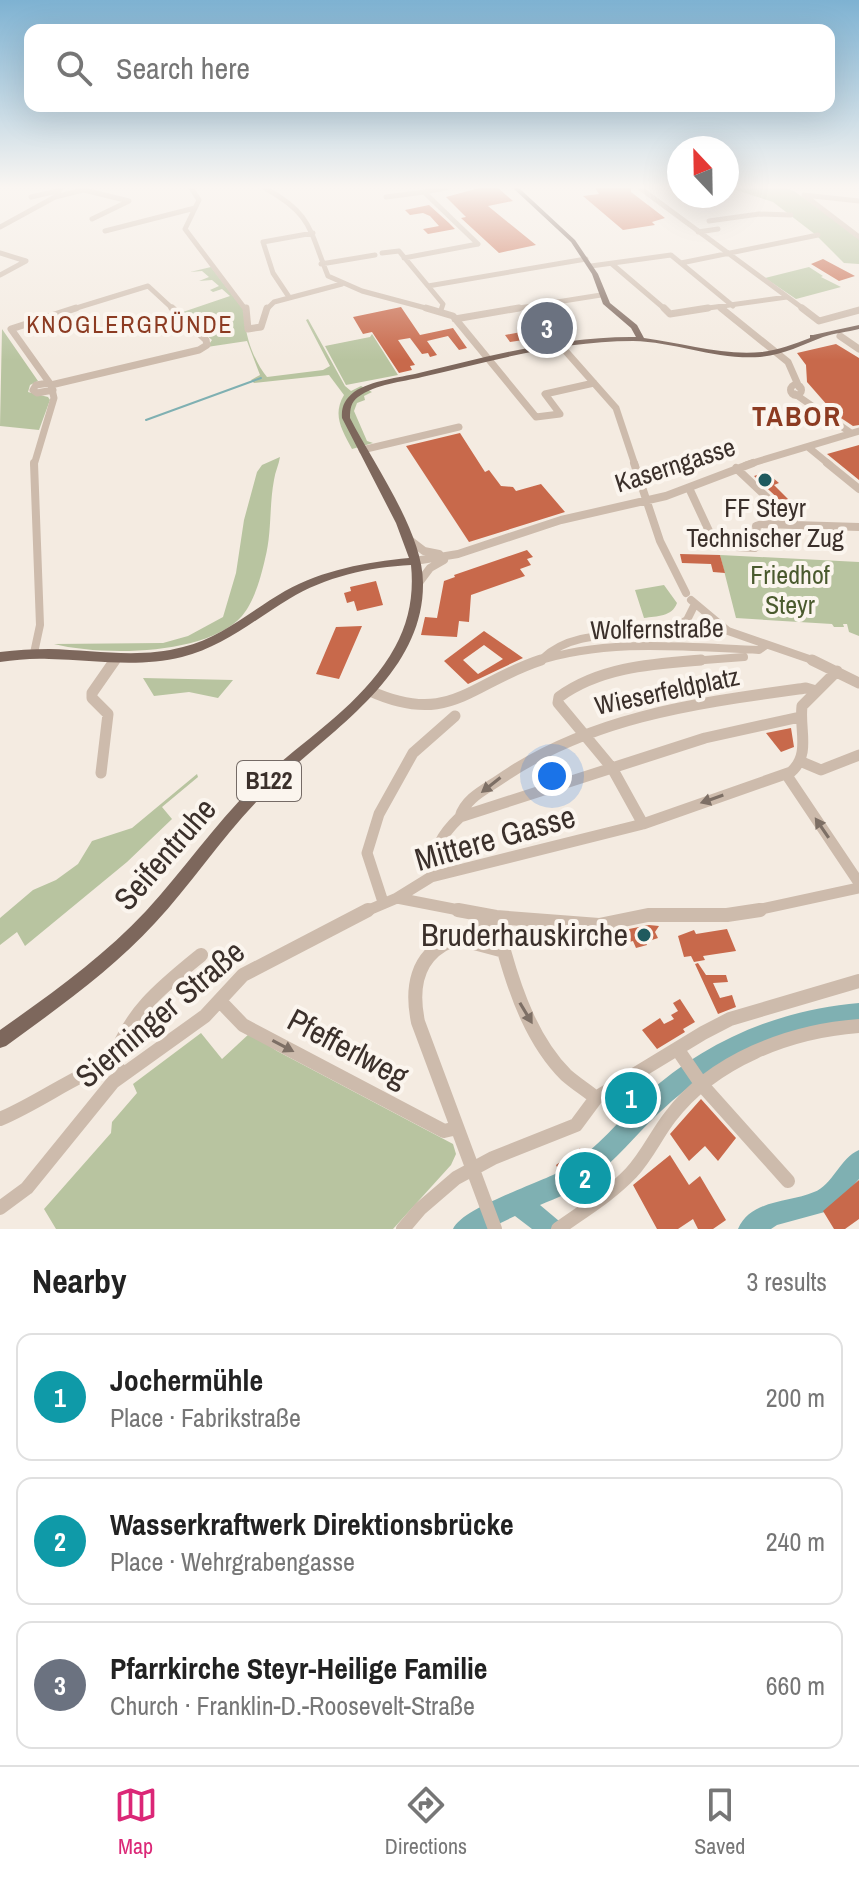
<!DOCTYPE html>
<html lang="en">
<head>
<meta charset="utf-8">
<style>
	body { margin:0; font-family:"Archivo Narrow",sans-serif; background:#f2f2f2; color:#222 }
	.compass { position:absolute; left:667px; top:136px; width:72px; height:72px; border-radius:50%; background:#fff; box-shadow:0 8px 32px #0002; rotate:338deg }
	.you { position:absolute; left:552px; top:776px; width:28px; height:28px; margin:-20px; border:6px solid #fff; border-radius:50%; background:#1a73e8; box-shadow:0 0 0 12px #1a73e833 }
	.badge { display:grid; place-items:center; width:52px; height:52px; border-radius:50%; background:#db2777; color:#fff; font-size:26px; font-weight:700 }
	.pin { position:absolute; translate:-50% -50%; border:4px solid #fff; box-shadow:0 2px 8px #0006 }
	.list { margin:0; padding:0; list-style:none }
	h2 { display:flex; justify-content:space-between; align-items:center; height:104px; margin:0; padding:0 32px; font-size:34px }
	h2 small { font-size:26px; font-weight:400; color:#767676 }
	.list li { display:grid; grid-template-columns:52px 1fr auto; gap:24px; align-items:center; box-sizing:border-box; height:128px; margin:0 16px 16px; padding:0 16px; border:2px solid #e0e0e0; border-radius:16px }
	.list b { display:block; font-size:30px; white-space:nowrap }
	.list p { margin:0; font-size:26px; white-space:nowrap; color:#767676 }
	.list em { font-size:26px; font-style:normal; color:#767676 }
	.icon { flex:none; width:44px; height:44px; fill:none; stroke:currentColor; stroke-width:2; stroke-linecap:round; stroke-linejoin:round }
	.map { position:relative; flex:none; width:859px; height:1229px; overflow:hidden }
	.search { position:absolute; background:#fff; box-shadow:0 8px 32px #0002; left:24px; right:24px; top:24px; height:88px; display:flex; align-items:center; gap:20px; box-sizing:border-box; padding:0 28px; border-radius:16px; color:#767676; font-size:30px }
	.sheet { height:536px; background:#fff }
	nav { display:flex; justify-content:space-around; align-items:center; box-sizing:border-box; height:112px; border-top:2px solid #e0e0e0; background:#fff; font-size:22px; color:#767676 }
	nav a { display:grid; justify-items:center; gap:4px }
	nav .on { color:#db2777 }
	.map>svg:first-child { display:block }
</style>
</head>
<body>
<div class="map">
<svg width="859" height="1229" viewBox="0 0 859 1229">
	<rect width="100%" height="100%" fill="#f4ebe1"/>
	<!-- green -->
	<path fill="#b8c4a0" d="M730,188H786L794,191L859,237V264L844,263L816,235L773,202Z
		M211,267L246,313C242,331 255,363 267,377L323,370L330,366L306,320L308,319L345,386L351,391L361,386L372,392L364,396L365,400L357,403L354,411L367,441L373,443L352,449C342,430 332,415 344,395L329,375L254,383L251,380L260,375L247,341L207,347L212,340L180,313L230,296L222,289L213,292L210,290L219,286L212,280L199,281L209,277L202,271L190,272Z
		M809,267L823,276L821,277L841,287L796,299L765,278Z
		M2,329L38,381L30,385L28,392L48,397L50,400L39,430L0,426Z
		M372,334L398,375L346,385L325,346L370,337Z
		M280,457C279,464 275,472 274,480C269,506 272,533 265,559C261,577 254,602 242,616C206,656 102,656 54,644L163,643L188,636L223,617L236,573L244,520L257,472L262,465Z
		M720,555L859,562V636L849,632L847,624H843L844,627H834L832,624L736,618Z
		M664,585L677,603C672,617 657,616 644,618L635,590Z
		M143,678L233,680L218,698L189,692L154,696Z
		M197,774L198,777L162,807L172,819L127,862L25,946L17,932L0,945V918L33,890L56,880L78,864L92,841L132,828Z
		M201,1033L222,1059L250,1033L277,1051L453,1144L456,1154L451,1165L393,1229H56L44,1209L111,1133L112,1122L137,1093L133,1084Z"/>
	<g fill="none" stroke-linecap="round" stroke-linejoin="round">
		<!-- stream -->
		<path stroke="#7fb0b2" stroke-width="2" d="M146,420L261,378"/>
		<!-- river -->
		<path fill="#7fb0b2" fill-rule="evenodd" d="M859,1003V1023C780,1031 718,1057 660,1112C636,1134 616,1161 589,1180C574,1191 557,1198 540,1205L559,1221L563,1229H532L515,1216L488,1229H453C463,1206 543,1183 568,1167C598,1148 619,1120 645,1096C705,1041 778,1010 859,1003Z
			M859,1150V1179L832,1210L777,1225L771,1229H738C751,1199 789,1203 814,1192C832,1186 840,1158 859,1150Z"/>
	</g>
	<!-- building -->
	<path fill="#c8694b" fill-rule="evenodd" d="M479,188H498L513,201L488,206L536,245L499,253L461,218L466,217L446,197Z
		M595,188H631V192L665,218L652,222L655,225L623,230L583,196L599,194Z
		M429,205L449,223L455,229L428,234L423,229L439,226L430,216L423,213L410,215L405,210Z
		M823,259L838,267L855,276L839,281L811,264Z
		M401,307L420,335L453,328L467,348L459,350L448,336L427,341L437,355L430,357L428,353L422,354L410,338L398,340L415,365L410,366L412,370L399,373L372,332L363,334L353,317Z
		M557,318L570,333L510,342L505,335L521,332L524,336L530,326Z
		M836,344L859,358V425L853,426L835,414L807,382L806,365L797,353Z
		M460,433L485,472L489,470L501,486L513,487L516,491L541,484L565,512L469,542L406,446Z
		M859,445V480L827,454Z
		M766,472L779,483L774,485L792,503L785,505L754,476Z
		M527,550L533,557L527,559L531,565L520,569L525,576L471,595L469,622L459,621L457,637L421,635L425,617L437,618L444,581L455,577L454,575Z
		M680,554L720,555L725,573L713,572L711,564L682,563Z
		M376,581L383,605L357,611L354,601L347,603L344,593L351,591L350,587Z
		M362,626L339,679L316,674L336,627Z
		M484,631L523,658L468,684L444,661ZM484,645L503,659L478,674L463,660Z
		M791,728L794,747L781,752L766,733Z
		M649,925L659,926L655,932L658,938L646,942L647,945L636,948L633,941L609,947L604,934Z
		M727,929L736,951L703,956L705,960L694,962L691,956L684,957L678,936L694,930L696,934Z
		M698,963L706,975H726L728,982L713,983L720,998L732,995L736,1007L718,1014L695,964Z
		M680,999L695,1022L683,1029L685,1032L657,1049L642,1030L660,1018L664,1024L674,1019L671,1015L678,1011L673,1003Z
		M646,1079L654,1090L617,1121L607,1106Z
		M701,1099L736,1138L718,1161L705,1146L689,1161L670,1134Z
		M580,1148L594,1175L603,1168L610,1179L575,1205L556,1165Z
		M670,1155L689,1185L700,1176L726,1220L713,1229H698L693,1219L678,1229H657L633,1185Z
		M859,1180V1219L845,1229H834L823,1211Z"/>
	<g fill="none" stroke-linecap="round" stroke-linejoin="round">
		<!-- minor-far4 -->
		<path stroke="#cdbbac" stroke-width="5" d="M191,188L199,200L185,229L246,310
			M265,188C312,214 309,229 328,276L362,291L433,310
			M446,188L424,192L478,244
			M640,188L805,310
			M84,190L129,201L92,219
			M804,195L859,237
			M804,195L859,201
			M31,197L57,191
			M55,197L87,189
			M386,197L424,192
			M709,221L759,214L791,215
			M0,227L55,197L61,188
			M105,231L195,208
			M698,232L718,229
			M0,253L26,261L0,275
			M382,253L399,251L443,304L441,310
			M404,258L478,244
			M681,263L818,235
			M321,264L375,255
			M612,264L666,310
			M591,266L671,255L733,306
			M428,286L586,259
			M289,297L273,273L263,242L313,233
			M720,308L723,310
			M70,310L148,286L174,310
			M266,310L274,302L342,284
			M507,310L601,295
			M694,310L787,297"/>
		<!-- minor-far3 -->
		<path stroke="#cdbbac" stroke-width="7" d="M246,308L248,329L261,327L267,308
			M426,308L453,316L536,417L560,414L545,394L594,383
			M664,308L670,314L708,308
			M721,308L788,362L799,387
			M802,308L819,321L859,310
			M455,319L519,308
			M840,336L859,349
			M562,347L616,408L635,465
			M49,383L36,385L33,390L37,393L53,390
			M790.5 390a5.5 5.5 0 1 1 11 0a5.5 5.5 0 1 1-11 0Z
			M51,385L11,329L76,308
			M51,385L199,350L207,345L206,340L172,308
			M795,394L851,433
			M808,447L830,465
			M362,450L459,427
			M34,465L54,398L51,385
			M746,465L859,431"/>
		<!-- minor-far2 -->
		<path stroke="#cdbbac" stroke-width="8" d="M634,463L660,541L686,593
			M827,463L859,489
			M736,468L795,524
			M689,488L716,546L755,548L759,544L756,526L762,524L859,527
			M407,538L424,551L439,554
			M415,561L458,554L561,520L666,496L753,463
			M418,584L430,568L444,560
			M691,600L728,631L818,662
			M34,653L40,625L34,463
			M542,659C576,626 631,639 674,628L687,620L695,604
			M114,662L116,658
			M535,662C607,638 685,647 759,650L766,645
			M678,662L744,657"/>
		<!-- minor-far1 -->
		<path stroke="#cdbbac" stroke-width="11" d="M812,660L859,683
			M370,691C450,727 470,683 541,660
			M802,762L821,770L859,755
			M101,773L108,714L92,698V693L115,660
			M786,774L859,883
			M460,817C465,799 484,790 499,780C591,716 698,703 806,688L816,691
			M643,824L612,768L558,703L559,697C600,667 652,664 701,660
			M436,875C433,849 441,835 460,817L705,738L800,717
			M397,898L431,877L643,824L791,772C811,754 799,730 802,706L837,671
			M383,902L367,853L379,814L413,753L455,716
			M364,912L397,898L469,912
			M747,912L859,888"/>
		<!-- minor -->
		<path stroke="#cdbbac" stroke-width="14" d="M458,910L496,917L599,925L648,915H727L760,910
			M466,935L474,943L504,951C516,994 533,1042 566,1075C575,1083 586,1090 596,1098
			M220,1001L243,1025L444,1131L457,1128
			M678,1050L702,1085L788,1181
			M114,1061C128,1013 164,985 201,955
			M0,1119C40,1102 73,1076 114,1061L121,1073
			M0,1208L27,1188L113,1082L205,1016L243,975L368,910
			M403,1229L420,1209L456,1178L493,1158L576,1125L596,1098L703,1033L730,1019L859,981
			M495,1229L418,1022C411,988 416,956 450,941C467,933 483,929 496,917
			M558,1229C583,1211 610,1195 631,1173C647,1156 656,1135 670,1117C713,1060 790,1031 859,1026"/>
		<!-- major -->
		<path fill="#7d675c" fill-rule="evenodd" d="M513,188H519L575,240L598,274L610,303L637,325L644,338C683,343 723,356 762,352C779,350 794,344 810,338V335H813L859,325V329C848,332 834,333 823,337C802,345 783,355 760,357C716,360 676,342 633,341C561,341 491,361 422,377C402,382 376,384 358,397C351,402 350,409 350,418C373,463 423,532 423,583C424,680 320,736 260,798C222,837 192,883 155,923C111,971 58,1008 6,1046L0,1048V1030C51,994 103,957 146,911C183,871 214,825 253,787C299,742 363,706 395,647C409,622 414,594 411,565C369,567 325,577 289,599C254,620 223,647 182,657C138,668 93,660 49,659C32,658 16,660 0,662V652C16,650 32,649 49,649C94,650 139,659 183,647C221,638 252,610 285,591C323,570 366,562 409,558L396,523L342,418C341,407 345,399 354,392C372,380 398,378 419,373C490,356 562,336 636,337L631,328L603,304L592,274L571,242Z"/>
	</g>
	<!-- one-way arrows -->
	<defs><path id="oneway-solid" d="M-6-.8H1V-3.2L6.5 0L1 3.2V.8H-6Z" transform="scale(2)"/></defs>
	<g fill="#7d6f65">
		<use href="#oneway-solid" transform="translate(491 785) rotate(142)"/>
		<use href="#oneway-solid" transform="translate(712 799) rotate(161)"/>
		<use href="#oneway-solid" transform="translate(822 828) rotate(-124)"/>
		<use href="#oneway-solid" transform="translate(526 1013) rotate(59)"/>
		<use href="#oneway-solid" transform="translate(283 1046) rotate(28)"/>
	</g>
	<!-- sky -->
	<linearGradient id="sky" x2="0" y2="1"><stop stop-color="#7eb2d2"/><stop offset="0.52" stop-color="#faf6f2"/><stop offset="1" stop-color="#faf6f2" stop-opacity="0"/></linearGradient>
	<rect width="859" height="360" fill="url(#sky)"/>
	<!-- markers -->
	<g fill="#1f5a5e" stroke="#fbf5ee" stroke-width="3">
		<circle cx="765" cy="480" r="8"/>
		<circle cx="644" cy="935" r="8"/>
	</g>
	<g text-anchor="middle" stroke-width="8" stroke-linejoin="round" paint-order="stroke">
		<!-- far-neighbourhood labels -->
		<g font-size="24" letter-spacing="2" fill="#8c3b22" stroke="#fbf5ee">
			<text x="130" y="333">KNOGLERGRÜNDE</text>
		</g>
		<!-- shield labels -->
		<rect fill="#fbf5ee" stroke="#756b66" stroke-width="2" x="237" y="761" width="64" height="40" rx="6"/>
		<g font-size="24" font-weight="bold" fill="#3b302b">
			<text x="269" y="789">B122</text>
		</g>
		<!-- street labels -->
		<g font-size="26" fill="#3b302b" stroke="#fbf5ee">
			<text transform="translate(675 465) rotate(-18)" y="9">Kaserngasse</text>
			<text transform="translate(657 629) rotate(-1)" y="9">Wolfernstraße</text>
			<text transform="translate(667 691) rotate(-12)" y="9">Wieserfeldplatz</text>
		</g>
		<!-- poi labels -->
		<g font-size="26" fill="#3b302b" stroke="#fbf5ee">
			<text x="765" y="517">FF Steyr<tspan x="765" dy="30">Technischer Zug</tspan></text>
		</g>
		<!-- park labels -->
		<g font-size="26" fill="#4a5a2e" stroke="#fbf5ee">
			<text x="790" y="584">Friedhof<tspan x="790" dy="30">Steyr</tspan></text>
		</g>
		<!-- far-district labels -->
		<g font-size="28" font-weight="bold" letter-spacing="2" fill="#8c3b22" stroke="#fbf5ee">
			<text x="797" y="426">TABOR</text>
		</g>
		<!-- near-street labels -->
		<g font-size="32" fill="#3b302b" stroke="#fbf5ee">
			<text transform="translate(495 838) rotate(-16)" y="11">Mittere Gasse</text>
			<text transform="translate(165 854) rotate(-49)" y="11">Seifentruhe</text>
			<text transform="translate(160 1014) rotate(-40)" y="11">Sierninger Straße</text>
			<text transform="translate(348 1048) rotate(28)" y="11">Pfefferlweg</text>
		</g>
		<!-- near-poi labels -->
		<g font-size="32" fill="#3b302b" stroke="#fbf5ee" text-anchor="end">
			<text x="628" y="946">Bruderhauskirche</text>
		</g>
	</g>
</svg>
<svg class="compass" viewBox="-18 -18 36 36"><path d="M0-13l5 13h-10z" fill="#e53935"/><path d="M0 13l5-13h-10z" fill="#767676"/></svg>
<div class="you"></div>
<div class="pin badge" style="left:631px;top:1098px;background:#0f9aa8">1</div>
<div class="pin badge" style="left:585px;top:1178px;background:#0f9aa8">2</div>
<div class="pin badge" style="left:547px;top:328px;background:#6b7280">3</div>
<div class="search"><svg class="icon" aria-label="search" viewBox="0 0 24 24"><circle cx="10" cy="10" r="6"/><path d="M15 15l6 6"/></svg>Search here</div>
</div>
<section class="sheet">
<h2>Nearby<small>3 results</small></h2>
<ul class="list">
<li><span class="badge" style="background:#0f9aa8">1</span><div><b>Jochermühle</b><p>Place · Fabrikstraße</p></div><em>200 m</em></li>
<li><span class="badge" style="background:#0f9aa8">2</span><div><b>Wasserkraftwerk Direktionsbrücke</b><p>Place · Wehrgrabengasse</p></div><em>240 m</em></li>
<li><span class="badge" style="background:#6b7280">3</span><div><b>Pfarrkirche Steyr-Heilige Familie</b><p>Church · Franklin-D.-Roosevelt-Straße</p></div><em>660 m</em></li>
</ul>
</section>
<nav>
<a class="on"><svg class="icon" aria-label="map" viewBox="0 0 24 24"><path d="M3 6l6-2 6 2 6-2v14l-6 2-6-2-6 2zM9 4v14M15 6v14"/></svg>Map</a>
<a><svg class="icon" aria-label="directions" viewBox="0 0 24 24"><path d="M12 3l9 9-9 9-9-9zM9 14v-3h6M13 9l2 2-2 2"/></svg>Directions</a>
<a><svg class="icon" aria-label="saved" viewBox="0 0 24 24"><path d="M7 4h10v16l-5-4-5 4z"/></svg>Saved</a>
</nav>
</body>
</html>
